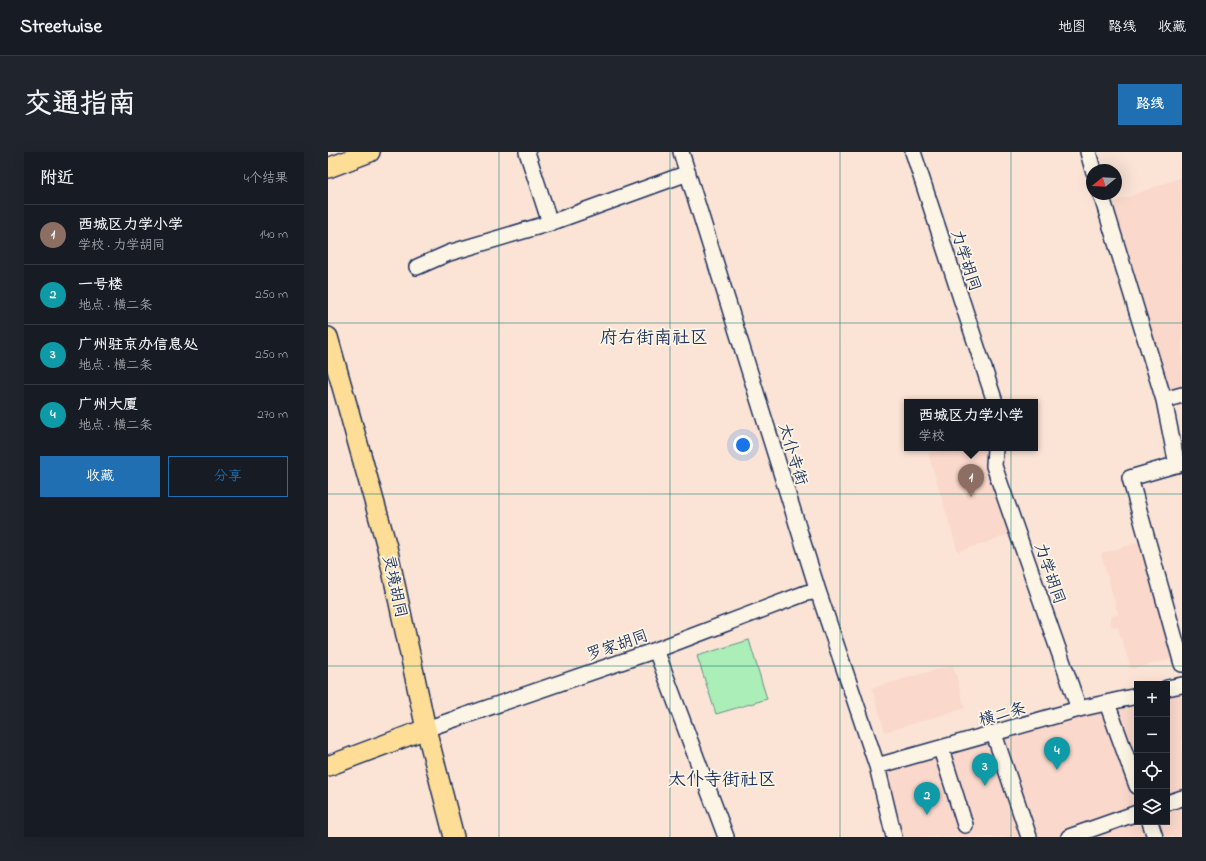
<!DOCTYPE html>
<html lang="zh">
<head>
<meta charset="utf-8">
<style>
	body { margin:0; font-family:"Indie Flower","LXGW WenKai TC",sans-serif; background:#20242c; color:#f1f3f6 }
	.controls { position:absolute; right:12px; bottom:12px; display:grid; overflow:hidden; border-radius:0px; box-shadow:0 4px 16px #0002 }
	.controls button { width:36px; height:36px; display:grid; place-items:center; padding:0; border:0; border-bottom:1px solid #363941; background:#171b24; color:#f1f3f6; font:20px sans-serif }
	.compass { position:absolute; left:758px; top:12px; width:36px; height:36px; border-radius:50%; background:#171b24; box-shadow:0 4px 16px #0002; rotate:252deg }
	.you { position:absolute; left:415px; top:293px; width:14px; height:14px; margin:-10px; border:3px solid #fff; border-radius:50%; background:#1a73e8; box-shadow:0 0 0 6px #1a73e833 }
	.badge { display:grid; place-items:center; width:26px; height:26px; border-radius:50%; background:#1f6fb2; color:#fff; font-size:13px; font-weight:700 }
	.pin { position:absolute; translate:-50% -33px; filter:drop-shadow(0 1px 2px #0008) }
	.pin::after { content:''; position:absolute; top:21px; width:14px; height:12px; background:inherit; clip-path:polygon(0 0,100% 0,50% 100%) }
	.popup { position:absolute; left:576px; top:247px; width:134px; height:52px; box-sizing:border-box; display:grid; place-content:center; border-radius:0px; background:#171b24; filter:drop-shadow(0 1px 3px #0005); font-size:13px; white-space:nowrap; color:#9ea1a6 }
	.popup b { font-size:15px; color:#f1f3f6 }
	.popup::after { content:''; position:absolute; left:50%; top:100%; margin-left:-8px; border:8px solid transparent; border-top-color:#171b24 }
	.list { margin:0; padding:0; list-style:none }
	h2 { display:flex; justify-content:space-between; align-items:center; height:52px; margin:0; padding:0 16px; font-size:17px }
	h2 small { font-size:13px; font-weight:400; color:#9ea1a6 }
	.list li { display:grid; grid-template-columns:26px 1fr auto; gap:12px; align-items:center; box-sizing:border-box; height:60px; padding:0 16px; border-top:1px solid #363941 }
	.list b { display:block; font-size:15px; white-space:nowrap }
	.list p { margin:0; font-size:13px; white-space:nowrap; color:#9ea1a6 }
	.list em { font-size:13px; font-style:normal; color:#9ea1a6 }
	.actions { display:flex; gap:8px; padding:12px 16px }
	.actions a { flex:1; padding:9px 0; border:1px solid #1f6fb2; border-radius:0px; text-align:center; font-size:14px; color:#1f6fb2 }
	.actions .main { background:#1f6fb2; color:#fff }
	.icon { flex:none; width:22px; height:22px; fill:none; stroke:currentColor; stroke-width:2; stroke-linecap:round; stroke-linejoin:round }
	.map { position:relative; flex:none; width:854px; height:685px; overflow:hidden; border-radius:0px }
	header { display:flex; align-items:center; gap:24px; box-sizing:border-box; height:56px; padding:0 20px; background:#171b24; border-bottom:1px solid #363941 }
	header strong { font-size:19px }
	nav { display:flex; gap:22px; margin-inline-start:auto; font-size:14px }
	.intro { display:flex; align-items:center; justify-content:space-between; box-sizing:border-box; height:96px; padding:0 24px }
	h1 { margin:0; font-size:28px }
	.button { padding:10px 18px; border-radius:0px; background:#1f6fb2; color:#fff; font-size:14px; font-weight:700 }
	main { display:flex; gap:24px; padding:0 24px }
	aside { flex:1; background:#171b24; border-radius:0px; box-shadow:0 4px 16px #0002 }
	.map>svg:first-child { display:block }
</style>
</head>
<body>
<header>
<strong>Streetwise</strong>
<nav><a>地图</a><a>路线</a><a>收藏</a></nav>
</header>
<div class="intro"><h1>交通指南</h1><a class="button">路线</a></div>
<main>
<aside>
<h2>附近<small>4个结果</small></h2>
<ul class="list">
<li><span class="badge" style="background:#8d6e63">1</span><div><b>西城区力学小学</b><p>学校 · 力学胡同</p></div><em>140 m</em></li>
<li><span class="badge" style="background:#0f9aa8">2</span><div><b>一号楼</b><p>地点 · 横二条</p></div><em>250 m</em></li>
<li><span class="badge" style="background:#0f9aa8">3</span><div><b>广州驻京办信息处</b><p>地点 · 横二条</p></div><em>250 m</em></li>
<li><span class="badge" style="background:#0f9aa8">4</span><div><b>广州大厦</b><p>地点 · 横二条</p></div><em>270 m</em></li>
</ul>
<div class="actions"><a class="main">收藏</a><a>分享</a></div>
</aside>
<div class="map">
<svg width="854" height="685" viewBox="0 0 854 685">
	<rect width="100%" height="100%" fill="#fbe4d6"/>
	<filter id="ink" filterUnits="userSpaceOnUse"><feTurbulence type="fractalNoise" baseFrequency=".025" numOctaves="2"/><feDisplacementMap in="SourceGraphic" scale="8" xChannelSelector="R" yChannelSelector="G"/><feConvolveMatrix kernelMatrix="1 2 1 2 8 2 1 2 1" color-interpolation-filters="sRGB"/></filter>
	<g filter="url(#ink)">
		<!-- built -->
		<path fill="#fad8cb" d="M854,25V240L837,246L781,52Z
			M627,296H661L685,381L630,400L600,301Z
			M811,390L844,507L803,517L790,475L783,474L782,465L790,462L773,402Z
			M625,513L637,556L557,580L544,536Z
			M854,532V685H568L554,613L809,544V670H839V536Z"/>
		<!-- green -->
		<path fill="#aceeb7" stroke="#648e8a" d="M421,488L439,547L388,562L369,504Z"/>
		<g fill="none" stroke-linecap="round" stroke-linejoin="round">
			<defs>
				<path id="minor" d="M199,0L222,71
					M353,0L490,439L549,614L566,685
					M585,0L667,250
					M760,0L765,18
					M773,42L836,248L849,313
					M89,115L121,101L222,71L360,21
					M836,248L854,243
					M667,296L666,314L751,557
					M854,311L802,326L854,512
					M328,498L398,685
					M839,536L854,533
					M779,551L809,634
					M98,577L328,498L478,441L490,439
					M666,582L701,685
					M613,597L637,673
					M549,614L751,557L809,544
					M839,651L854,646
					M822,670L827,685
					M741,685L809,661"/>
				<path id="major" d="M0,16L42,0
					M0,185L59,395L98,577L126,685
					M0,614L98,577"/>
			</defs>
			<!-- minor casing -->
			<use href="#minor" stroke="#1b2f5e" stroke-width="18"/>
			<!-- major casing -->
			<use href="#major" stroke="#1b2f5e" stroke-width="22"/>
			<!-- minor -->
			<use href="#minor" stroke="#fcf5e5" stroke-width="15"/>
			<!-- major -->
			<use href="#major" stroke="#fedd96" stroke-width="19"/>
		</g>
	</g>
	<!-- grid -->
	<path fill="none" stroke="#0f766e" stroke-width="1" stroke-opacity="0.55" d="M171,0V685M342,0V685M512,0V685M683,0V685M0,171H854M0,342H854M0,514H854"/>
	<g text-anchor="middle" stroke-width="3.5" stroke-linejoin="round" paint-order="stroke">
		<!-- street labels -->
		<g font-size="16" fill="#1b2f5e" stroke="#fcf5e5">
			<text transform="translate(639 108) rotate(72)" y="6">力学胡同</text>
			<text transform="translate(466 302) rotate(73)" y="6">太仆寺街</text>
			<text transform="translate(723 421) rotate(71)" y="6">力学胡同</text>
			<text transform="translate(68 434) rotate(78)" y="6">灵境胡同</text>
			<text transform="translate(289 492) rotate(-19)" y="6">罗家胡同</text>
			<text transform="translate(674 561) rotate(-16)" y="6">横二条</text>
		</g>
		<!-- quarter labels -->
		<g font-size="18" fill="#1b2f5e" stroke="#fcf5e5">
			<text x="326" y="191">府右街南社区</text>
			<text x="394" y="633">太仆寺街社区</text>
		</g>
	</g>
</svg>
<div class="controls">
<button>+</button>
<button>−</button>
<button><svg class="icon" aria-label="locate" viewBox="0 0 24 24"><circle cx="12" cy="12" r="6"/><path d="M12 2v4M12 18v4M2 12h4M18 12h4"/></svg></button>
<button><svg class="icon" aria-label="layers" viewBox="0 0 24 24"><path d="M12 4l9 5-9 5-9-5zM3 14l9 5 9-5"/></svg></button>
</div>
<svg class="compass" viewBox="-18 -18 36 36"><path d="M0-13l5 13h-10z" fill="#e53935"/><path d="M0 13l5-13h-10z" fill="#9ea1a6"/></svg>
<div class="you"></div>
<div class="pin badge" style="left:643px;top:345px;background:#8d6e63">1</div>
<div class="popup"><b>西城区力学小学</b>学校</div>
<div class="pin badge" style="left:599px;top:663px;background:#0f9aa8">2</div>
<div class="pin badge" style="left:657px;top:634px;background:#0f9aa8">3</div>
<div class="pin badge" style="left:729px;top:618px;background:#0f9aa8">4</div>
</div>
</main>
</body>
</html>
